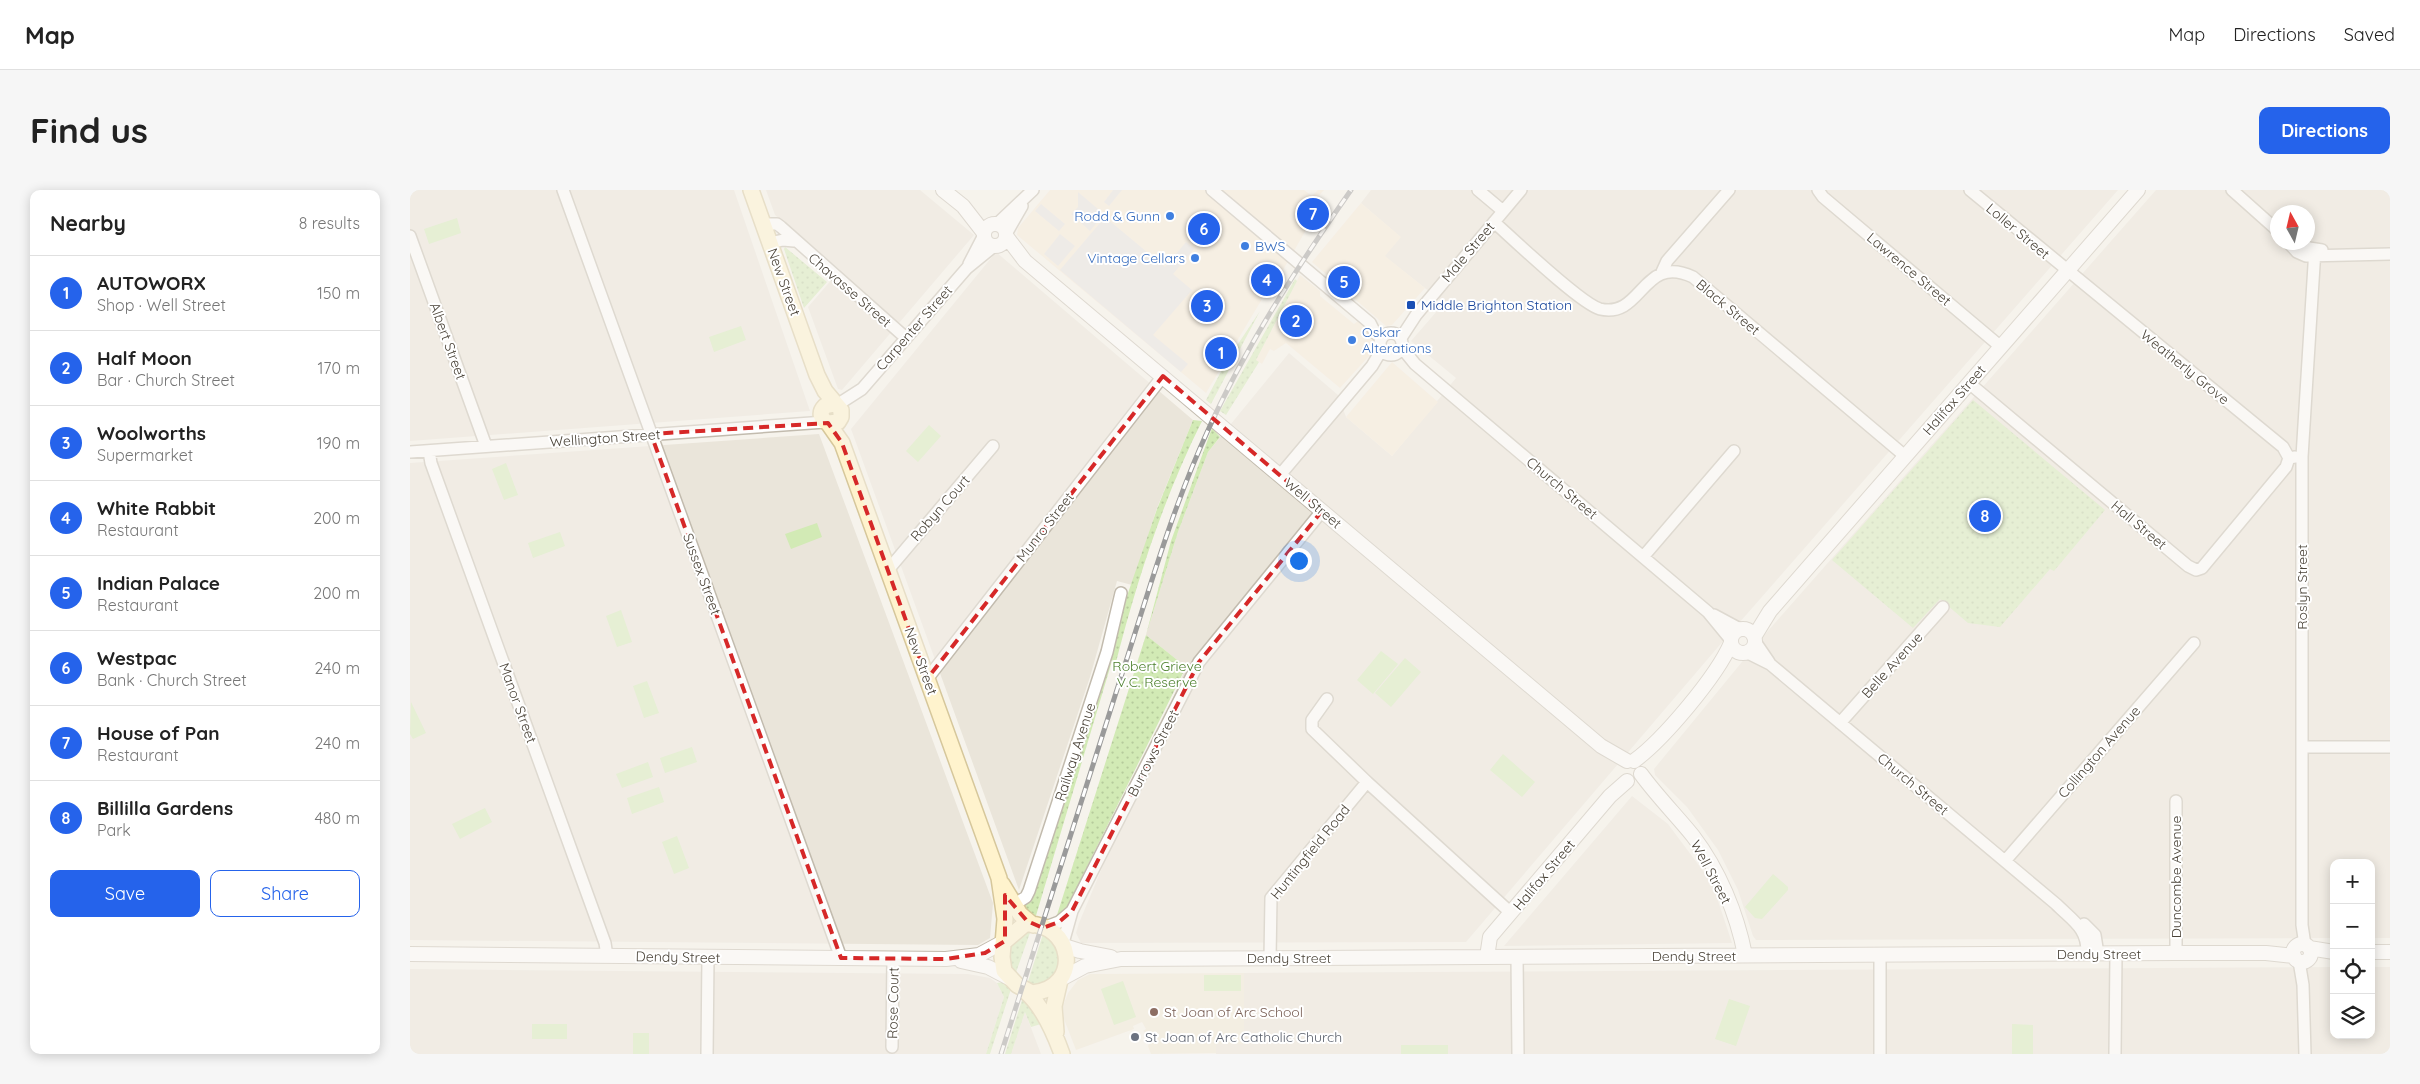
<!DOCTYPE html>
<html lang="en">
<head>
<meta charset="utf-8">
<style>
	body { margin:0; font-family:Quicksand,sans-serif; background:#f6f6f6; color:#222 }
	.controls { position:absolute; right:15px; bottom:15px; display:grid; overflow:hidden; border-radius:10px; box-shadow:0 2px 12px #0003 }
	.controls button { width:45px; height:45px; display:grid; place-items:center; padding:0; border:0; border-bottom:1px solid #e0e0e0; background:#fff; color:#222; font:25px sans-serif }
	.compass { position:absolute; left:1860px; top:15px; width:45px; height:45px; border-radius:50%; background:#fff; box-shadow:0 2px 12px #0003; rotate:352deg }
	.you { position:absolute; left:888px; top:370px; width:18px; height:18px; margin:-12px; border:4px solid #fff; border-radius:50%; background:#1a73e8; box-shadow:0 0 0 8px #1a73e833 }
	.badge { display:grid; place-items:center; width:32px; height:32px; border-radius:50%; background:#2563eb; color:#fff; font-size:16px; font-weight:700 }
	.pin { position:absolute; translate:-50% -50%; border:2px solid #fff; box-shadow:0 1px 5px #0006 }
	.list { margin:0; padding:0; list-style:none }
	h2 { display:flex; justify-content:space-between; align-items:center; height:65px; margin:0; padding:0 20px; font-size:21px }
	h2 small { font-size:16px; font-weight:400; color:#767676 }
	.list li { display:grid; grid-template-columns:32px 1fr auto; gap:15px; align-items:center; box-sizing:border-box; height:75px; padding:0 20px; border-top:1px solid #e0e0e0 }
	.list b { display:block; font-size:19px; white-space:nowrap }
	.list p { margin:0; font-size:16px; white-space:nowrap; color:#767676 }
	.list em { font-size:16px; font-style:normal; color:#767676 }
	.actions { display:flex; gap:10px; padding:15px 20px }
	.actions a { flex:1; padding:11px 0; border:1px solid #2563eb; border-radius:10px; text-align:center; font-size:18px; color:#2563eb }
	.actions .main { background:#2563eb; color:#fff }
	.icon { flex:none; width:28px; height:28px; fill:none; stroke:currentColor; stroke-width:2; stroke-linecap:round; stroke-linejoin:round }
	.map { position:relative; flex:none; width:1980px; height:864px; overflow:hidden; border-radius:10px }
	header { display:flex; align-items:center; gap:30px; box-sizing:border-box; height:70px; padding:0 25px; background:#fff; border-bottom:1px solid #e0e0e0 }
	header strong { font-size:24px }
	nav { display:flex; gap:28px; margin-inline-start:auto; font-size:18px }
	.intro { display:flex; align-items:center; justify-content:space-between; box-sizing:border-box; height:120px; padding:0 30px }
	h1 { margin:0; font-size:35px }
	.button { padding:12px 22px; border-radius:10px; background:#2563eb; color:#fff; font-size:18px; font-weight:700 }
	main { display:flex; gap:30px; padding:0 30px }
	aside { flex:1; background:#fff; border-radius:10px; box-shadow:0 2px 12px #0003 }
	.map>svg:first-child { display:block }
</style>
</head>
<body>
<header>
<strong>Map</strong>
<nav><a>Map</a><a>Directions</a><a>Saved</a></nav>
</header>
<div class="intro"><h1>Find us</h1><a class="button">Directions</a></div>
<main>
<aside>
<h2>Nearby<small>8 results</small></h2>
<ul class="list">
<li><span class="badge">1</span><div><b>AUTOWORX</b><p>Shop · Well Street</p></div><em>150 m</em></li>
<li><span class="badge">2</span><div><b>Half Moon</b><p>Bar · Church Street</p></div><em>170 m</em></li>
<li><span class="badge">3</span><div><b>Woolworths</b><p>Supermarket</p></div><em>190 m</em></li>
<li><span class="badge">4</span><div><b>White Rabbit</b><p>Restaurant</p></div><em>200 m</em></li>
<li><span class="badge">5</span><div><b>Indian Palace</b><p>Restaurant</p></div><em>200 m</em></li>
<li><span class="badge">6</span><div><b>Westpac</b><p>Bank · Church Street</p></div><em>240 m</em></li>
<li><span class="badge">7</span><div><b>House of Pan</b><p>Restaurant</p></div><em>240 m</em></li>
<li><span class="badge">8</span><div><b>Billilla Gardens</b><p>Park</p></div><em>480 m</em></li>
</ul>
<div class="actions"><a class="main">Save</a><a>Share</a></div>
</aside>
<div class="map">
<svg width="1980" height="864" viewBox="0 0 1980 864">
	<defs>
		<pattern id="green-dots" width="8" height="8" patternUnits="userSpaceOnUse" patternTransform="scale(1.25)"><rect width="8" height="8" fill="#d2eab5"/><path d="M2 2h.1M6 6h.1" fill="none" stroke="#b6ca9c" stroke-width="1.8" stroke-linecap="round"/></pattern>
	</defs>
	<rect width="100%" height="100%" fill="#f6f3ec"/>
	<!-- residential -->
	<path fill="#eae5da" fill-rule="evenodd" d="M0,0H324L400,221L0,251Z
		M356,0H510L564,45L432,200L428,199L398,117L430,80L365,25Z
		M961,0H1708L1308,457L1056,752L671,753L666,743L669,733L776,477L736,445L768,342L798,262L879,163L928,205L936,227L982,266L1046,188L1001,151L1034,113L974,66L990,47L951,13Z
		M1746,0H1980V748H1961V673H1924V748L1346,750L1343,746L1328,700L1308,660L1277,617L1245,585L1244,579L1350,450ZM1868,22H1898V52H1868Z
		M586,62L783,230L747,318L722,395L707,391L680,487L609,700L441,239Z
		M409,244L583,713L580,748L568,755L0,750V273Z
		M1222,606L1258,634L1302,693L1322,753L1094,756Z
		M1924,777V845H1961V777H1980V864H806V854H834V783Z
		M0,779L558,784L580,788L587,793L594,807L576,864H2L0,855Z
		M615,822L631,864H601Z"/>
	<!-- commercial -->
	<path fill="#f7ead8" d="M640,0H894L902,6L908,0H914L905,10L914,17L903,32L896,27L890,35L896,40L873,80L858,99L796,203L607,45L608,38Z
		M951,13L991,47L975,66L1015,98L982,135L976,136L902,72Z
		M890,85L910,101V106L944,134L948,131L954,136L966,155L961,167L959,166L930,198L876,153L864,161L860,159L852,174L846,170Z
		M982,172L1028,212L982,266L936,227Z"/>
	<!-- education -->
	<path fill="#efe8d6" d="M834,783V854H806V863L741,864L738,856L741,850L739,844L733,841L736,839L732,832L723,836L724,839L666,860L654,829L653,816L658,803L668,790L680,784Z"/>
	<!-- green -->
	<path fill="url(#green-dots)" d="M375,57L417,92L394,118L374,59Z
		M885,89L887,91L846,170L849,172L816,225L810,221Z
		M850,121L801,214L796,210L816,172Z
		M1563,210L1695,320L1644,381L1640,379L1590,437L1558,433L1530,409L1503,438L1422,370Z
		M783,230L792,231C754,307 727,390 706,472L702,471L625,729L613,718L621,707L700,468L718,403L747,319Z
		M802,238L810,247L798,262L768,342L736,445L776,477L656,719L652,725H647L736,445L761,351Z
		M621,740L605,785L598,772L601,751Z
		M633,744L645,752L652,776L636,796L617,795Z
		M593,792L601,799L580,864H576L594,807L587,793Z
		M613,807L625,823L631,834L621,837L615,822L601,864H595Z"/>
	<!-- pitch -->
	<path fill="#d2eab5" d="M47,28L51,43L19,54L14,39Z
		M331,136L336,150L304,162L299,147Z
		M519,235L531,246L508,272L496,261Z
		M96,273L108,305L94,310L82,279Z
		M407,333L412,347L381,359L375,344Z
		M150,342L155,356L123,368L118,353Z
		M211,420L222,452L207,457L196,426Z
		M971,461L988,474L963,504L947,490Z
		M995,468L1011,482L981,517L965,503Z
		M237,491L249,523L234,528L223,496Z
		M1,512L16,543L3,549L0,544Z
		M282,557L287,572L255,583L250,568Z
		M1093,564L1125,592L1112,607L1080,580Z
		M238,572L243,587L212,598L206,584Z
		M249,597L254,612L222,624L217,608Z
		M75,618L82,632L50,649L42,634Z
		M267,646L279,678L264,684L252,652Z
		M1363,684L1378,697V700L1352,729L1345,728L1335,717Z
		M794,785H831V801H794Z
		M713,791L726,827L704,835L691,799Z
		M1319,809L1340,816L1326,856L1305,849Z
		M122,834H157V849H122Z
		M1602,834L1623,835V864H1602Z
		M223,843H239V864H223Z
		M991,855H1038V864H991Z"/>
	<!-- parking -->
	<path fill="#e5e3e0" d="M703,0H712L699,16L694,12Z
		M668,2L694,24L680,41L661,24L668,17Z
		M631,14L655,34L649,41L625,21Z
		M695,27L755,77L776,52L784,59L763,84L782,100L743,145L778,174L771,182L650,80Z
		M650,44L665,56L648,76L634,64Z"/>
	<g fill="none" stroke-linecap="round" stroke-linejoin="round">
		<defs>
			<path id="minor" d="M153,0L431,768
				M802,0L960,133L965,143L972,148
				M1068,0L1093,21
				M1408,0L1413,7L1591,157
				M1560,0L1873,257L1879,268L1885,267
				M1822,0L1868,41
				M1084,32C1103,49 1171,114 1190,119C1233,129 1232,63 1283,87L1495,266
				M353,34H367L371,37L496,148
				M587,34L623,0
				M596,44L612,16
				M0,46L76,256
				M1878,52L1887,62L1896,66L1980,64
				M1887,52L1899,58L1912,60
				M360,53L373,50L384,51
				M559,74L574,45
				M1252,82L1257,71L1319,0
				M970 154a11 11 0 1 1 22 0a11 11 0 1 1-22 0Z
				M991,148L1006,125L1111,0
				M992,158L1005,174L1298,422L1321,450
				M1559,193L1778,376L1786,380L1792,378L1876,277L1879,268
				M427,215L452,199L557,78L584,56
				M19,261L21,273L195,753L197,766
				M0,262L415,232
				M870,285L962,176L972,159
				M1233,367L1324,261
				M478,380L583,256
				M1304,425L1330,439
				M1344,450L1359,472
				M1336,462L1360,474L1646,714C1663,731 1678,738 1677,764
				M517,489L753,186
				M917,509L902,530V539L957,592
				M1430,533L1533,417
				M1893,557H1980
				M1595,671L1784,453
				M605,714L616,707L619,701L697,462L711,403
				M1674,734L1685,745L1688,764
				M633,738L649,732L662,721
				M653,753L662,721L789,472L912,321
				M1895,755L1892,735V267L1905,59
				M1766,763V611
				M1470,765V864
				M1107,767L1108,864
				M860,768L861,708L957,592L1101,723
				M1889,771L1893,795L1895,864
				M482,857L483,768
				M297,864L298,767
				M1705,864L1706,764"/>
			<path id="tertiary" d="M533,0L553,16L574,43
				M574 45a11 11 0 1 1 22 0a11 11 0 1 1-22 0Z
				M596,46L615,71L1191,556L1217,571
				M1321 451a12 12 0 1 1 24 0a12 12 0 1 1-24 0Z
				M1344,447L1360,421L1728,0
				M1224,571C1253,550 1307,486 1321,453
				M1231,584C1247,606 1266,625 1283,646C1309,680 1327,724 1335,765
				M1883 763a9 9 0 1 1 18 0a9 9 0 1 1-18 0Z
				M654,756L670,761L701,767
				M1899,758L1924,762
				M1961,762H1980
				M0,764L536,769L569,765L595,751
				M1077,767L1080,747L1200,606L1217,591
				M551,771L578,777L601,789
				M651,789L675,776L711,769L1766,763H1856L1884,766"/>
			<path id="secondary" d="M341,0L407,185L415,201L431,220V227L428,232L418,233C410,229 409,222 415,216L424,214
				M418,233L432,253L589,688L595,729L592,767L594,781L607,795L622,803C674,798 663,731 615,734L595,751
				M592,694L610,724L623,735
				M615,801C633,816 644,842 652,864
				M646,842L644,816L650,790"/>
		</defs>
		<!-- minor casing -->
		<use href="#minor" stroke="#c2bbae" stroke-width="14"/>
		<!-- tertiary casing -->
		<use href="#tertiary" stroke="#c2bbae" stroke-width="16"/>
		<!-- secondary casing -->
		<use href="#secondary" stroke="#d6c79b" stroke-width="18"/>
		<!-- minor -->
		<use href="#minor" stroke="#fff" stroke-width="11"/>
		<!-- tertiary -->
		<use href="#tertiary" stroke="#fff" stroke-width="14"/>
		<!-- secondary -->
		<use href="#secondary" stroke="#fff3cd" stroke-width="15"/>
		<defs>
			<path id="rail" d="M591,864C631,738 671,613 711,487C738,404 762,318 799,238C837,154 888,76 941,0"/>
		</defs>
		<!-- rail casing -->
		<use href="#rail" stroke="#9a9a9a" stroke-width="5"/>
		<!-- rail -->
		<use href="#rail" stroke="#fff" stroke-width="3" stroke-dasharray="9" stroke-linecap="butt"/>
	</g>
	<!-- marked area -->
	<path d="M0 0H1980V864H0ZM753,186L912,321L789,472L662,721L649,732L633,738L617,731L595,705V751L575,763L536,769L431,768L241,244L418,233L432,253L517,489Z" fill="#f6f3ec" fill-opacity=".55" fill-rule="evenodd"/>
	<path fill="none" stroke="#d62828" stroke-width="4" stroke-dasharray="10 6" stroke-linejoin="round" d="M753,186L912,321L789,472L662,721L649,732L633,738L617,731L595,705V751L575,763L536,769L431,768L241,244L418,233L432,253L517,489Z"/>
	<!-- markers -->
	<g fill="#3f7fe0" stroke="#fff" stroke-width="2">
		<circle cx="760" cy="26" r="5"/>
		<circle cx="835" cy="56" r="5"/>
		<circle cx="785" cy="68" r="5"/>
		<circle cx="942" cy="150" r="5"/>
	</g>
	<rect fill="#1a4fb4" stroke="#fff" stroke-width="2" x="996" y="110" width="10" height="10" rx="2.5"/>
	<circle fill="#8d6e63" stroke="#fff" stroke-width="2" cx="744" cy="822" r="5"/>
	<circle fill="#6b7280" stroke="#fff" stroke-width="2" cx="725" cy="847" r="5"/>
	<g text-anchor="middle" stroke-width="4" stroke-linejoin="round" paint-order="stroke">
		<!-- shop labels -->
		<g font-size="14" fill="#366cbe" stroke="#fff" text-anchor="end">
			<text x="750" y="31">Rodd &amp; Gunn</text>
			<text x="845" y="61" text-anchor="start">BWS</text>
			<text x="775" y="73">Vintage Cellars</text>
			<text x="952" y="147" text-anchor="start">Oskar<tspan x="952" dy="16">Alterations</tspan></text>
		</g>
		<!-- street labels -->
		<g font-size="14" fill="#4b4439" stroke="#fff">
			<text transform="translate(1608 41) rotate(40)" y="5">Loller Street</text>
			<text transform="translate(1058 62) rotate(-50)" y="5">Male Street</text>
			<text transform="translate(1499 79) rotate(40)" y="5">Lawrence Street</text>
			<text transform="translate(374 92) rotate(70)" y="5">New Street</text>
			<text transform="translate(440 100) rotate(41)" y="5">Chavasse Street</text>
			<text transform="translate(1318 117) rotate(40)" y="5">Black Street</text>
			<text transform="translate(504 138) rotate(-49)" y="5">Carpenter Street</text>
			<text transform="translate(38 151) rotate(70)" y="5">Albert Street</text>
			<text transform="translate(1775 177) rotate(39)" y="5">Weatherly Grove</text>
			<text transform="translate(1544 210) rotate(-49)" y="5">Halifax Street</text>
			<text transform="translate(195 248) rotate(-4)" y="5">Wellington Street</text>
			<text transform="translate(1152 298) rotate(40)" y="5">Church Street</text>
			<text transform="translate(903 313) rotate(40)" y="5">Well Street</text>
			<text transform="translate(530 318) rotate(-49)" y="5">Robyn Court</text>
			<text transform="translate(1729 335) rotate(40)" y="5">Hall Street</text>
			<text transform="translate(635 337) rotate(-52)" y="5">Munro Street</text>
			<text transform="translate(292 384) rotate(70)" y="5">Sussex Street</text>
			<text transform="translate(1892 397) rotate(-90)" y="5">Roslyn Street</text>
			<text transform="translate(511 471) rotate(70)" y="5">New Street</text>
			<text transform="translate(1482 475) rotate(-48)" y="5">Belle Avenue</text>
			<text transform="translate(108 513) rotate(70)" y="5">Manor Street</text>
			<text transform="translate(665 562) rotate(-72)" y="5">Railway Avenue</text>
			<text transform="translate(1689 562) rotate(-49)" y="5">Collington Avenue</text>
			<text transform="translate(743 563) rotate(-63)" y="5">Burrows Street</text>
			<text transform="translate(1503 594) rotate(40)" y="5">Church Street</text>
			<text transform="translate(900 662) rotate(-51)" y="5">Huntingfield Road</text>
			<text transform="translate(1301 682) rotate(62)" y="5">Well Street</text>
			<text transform="translate(1134 685) rotate(-50)" y="5">Halifax Street</text>
			<text transform="translate(1766 687) rotate(-90)" y="5">Duncombe Avenue</text>
			<text x="1689" y="769">Dendy Street</text>
			<text x="1284" y="771">Dendy Street</text>
			<text transform="translate(268 767) rotate(1)" y="5">Dendy Street</text>
			<text x="879" y="773">Dendy Street</text>
			<text transform="translate(483 813) rotate(-89)" y="5">Rose Court</text>
		</g>
		<!-- transit labels -->
		<g font-size="14" fill="#164399" stroke="#fff" text-anchor="start">
			<text x="1011" y="120">Middle Brighton Station</text>
		</g>
		<!-- park labels -->
		<g font-size="14" fill="#4a7f2a" stroke="#fff">
			<text x="747" y="481">Robert Grieve<tspan x="747" dy="16">V.C. Reserve</tspan></text>
		</g>
		<!-- education labels -->
		<g font-size="14" fill="#785e54" stroke="#fff" text-anchor="start">
			<text x="754" y="827">St Joan of Arc School</text>
		</g>
		<!-- worship labels -->
		<g font-size="14" fill="#5b616d" stroke="#fff" text-anchor="start">
			<text x="735" y="852">St Joan of Arc Catholic Church</text>
		</g>
	</g>
</svg>
<div class="controls">
<button>+</button>
<button>−</button>
<button><svg class="icon" aria-label="locate" viewBox="0 0 24 24"><circle cx="12" cy="12" r="6"/><path d="M12 2v4M12 18v4M2 12h4M18 12h4"/></svg></button>
<button><svg class="icon" aria-label="layers" viewBox="0 0 24 24"><path d="M12 4l9 5-9 5-9-5zM3 14l9 5 9-5"/></svg></button>
</div>
<svg class="compass" viewBox="-18 -18 36 36"><path d="M0-13l5 13h-10z" fill="#e53935"/><path d="M0 13l5-13h-10z" fill="#767676"/></svg>
<div class="you"></div>
<div class="pin badge" style="left:811px;top:163px">1</div>
<div class="pin badge" style="left:886px;top:131px">2</div>
<div class="pin badge" style="left:797px;top:116px">3</div>
<div class="pin badge" style="left:857px;top:90px">4</div>
<div class="pin badge" style="left:934px;top:92px">5</div>
<div class="pin badge" style="left:794px;top:39px">6</div>
<div class="pin badge" style="left:903px;top:24px">7</div>
<div class="pin badge" style="left:1575px;top:326px">8</div>
</div>
</main>
</body>
</html>
